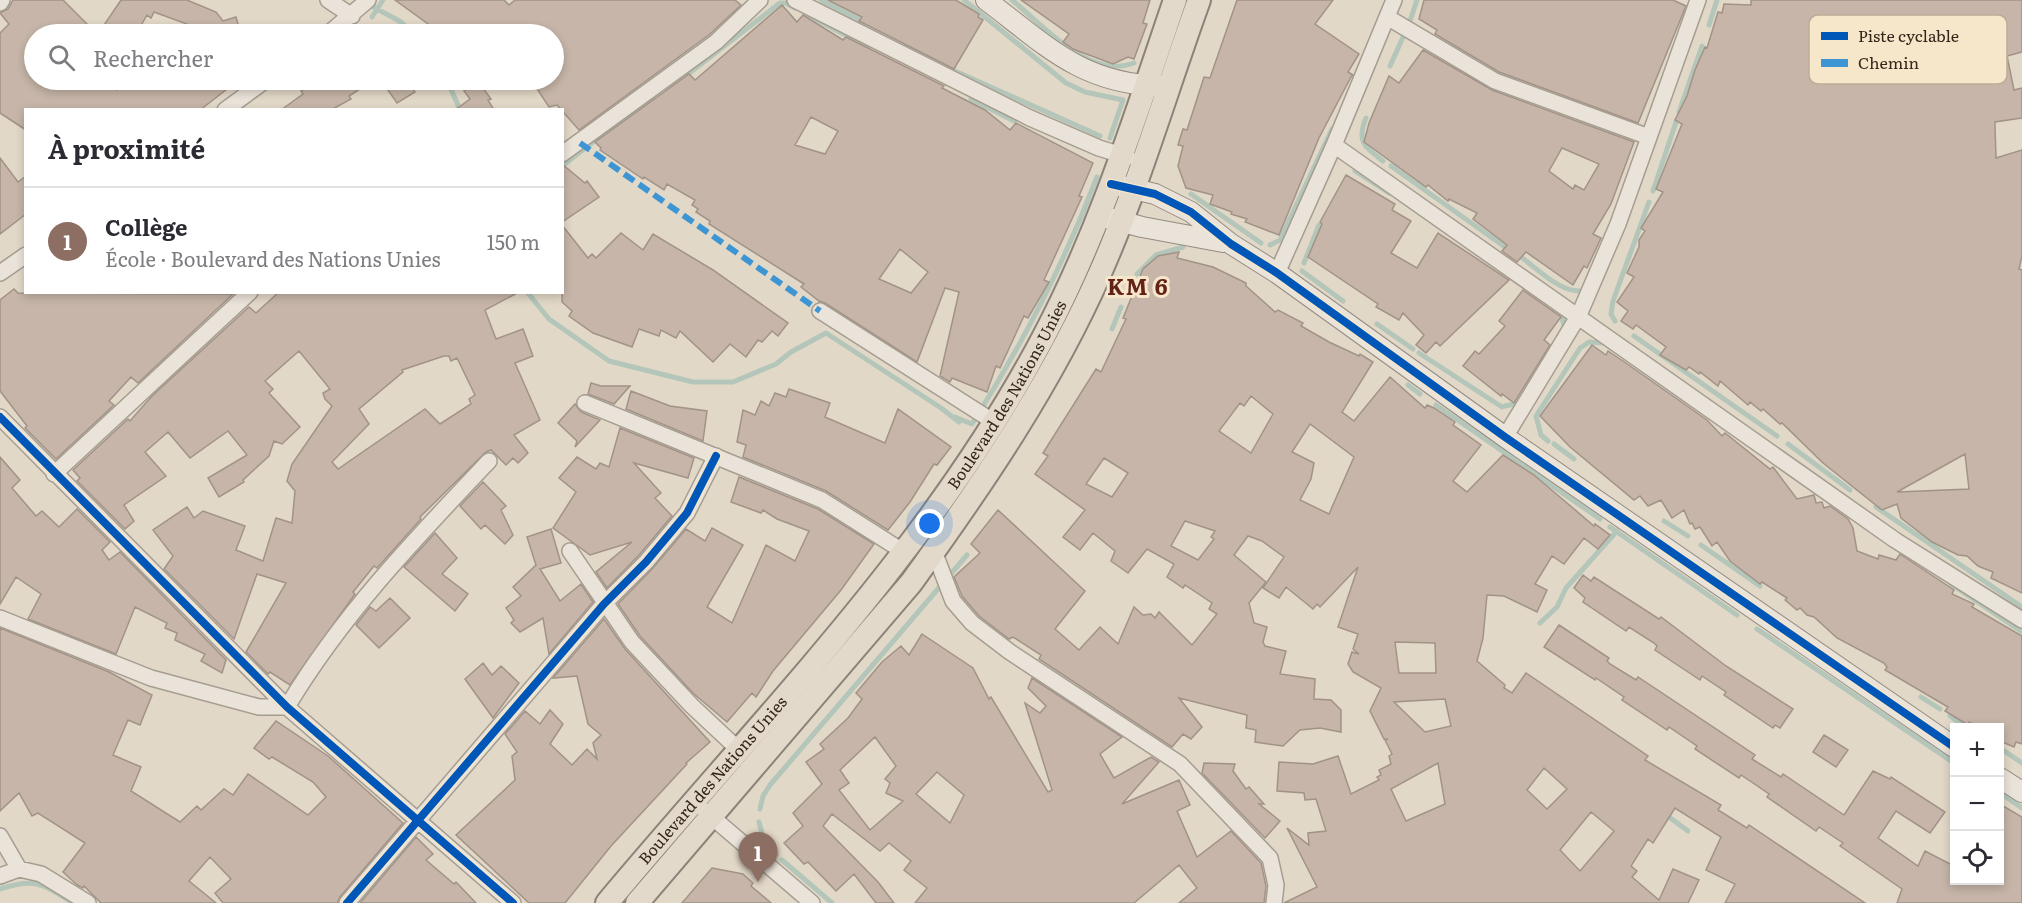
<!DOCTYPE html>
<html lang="fr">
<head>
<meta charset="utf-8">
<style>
	body { margin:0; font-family:Literata,serif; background:#f2f2f3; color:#2b2b33 }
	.controls { position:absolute; right:18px; bottom:18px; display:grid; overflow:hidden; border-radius:0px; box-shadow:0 3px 9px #0003 }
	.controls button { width:54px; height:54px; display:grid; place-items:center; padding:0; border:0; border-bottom:2px solid #e1e1e2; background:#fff; color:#2b2b33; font:30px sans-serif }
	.you { position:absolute; left:930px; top:524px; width:21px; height:21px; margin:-15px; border:4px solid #fff; border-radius:50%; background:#1a73e8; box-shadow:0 0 0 9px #1a73e833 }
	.badge { display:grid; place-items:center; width:39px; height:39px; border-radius:50%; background:#1a73e8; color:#fff; font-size:20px; font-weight:700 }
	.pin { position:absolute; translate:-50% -50px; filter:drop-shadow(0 2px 3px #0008) }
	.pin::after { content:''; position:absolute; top:32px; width:21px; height:18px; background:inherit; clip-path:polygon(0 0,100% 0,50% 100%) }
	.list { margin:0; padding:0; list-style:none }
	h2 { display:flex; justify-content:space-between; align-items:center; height:78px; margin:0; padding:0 24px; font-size:26px }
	h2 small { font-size:20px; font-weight:400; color:#7c7c81 }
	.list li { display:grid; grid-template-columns:39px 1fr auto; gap:18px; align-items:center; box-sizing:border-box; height:108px; padding:0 24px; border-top:2px solid #e1e1e2 }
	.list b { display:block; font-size:22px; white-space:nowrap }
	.list p { margin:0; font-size:20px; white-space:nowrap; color:#7c7c81 }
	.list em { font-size:20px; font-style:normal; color:#7c7c81 }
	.icon { flex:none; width:33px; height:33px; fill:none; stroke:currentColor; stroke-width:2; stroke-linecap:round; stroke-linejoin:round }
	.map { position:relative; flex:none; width:2022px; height:903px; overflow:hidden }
	.search { position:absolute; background:#fff; box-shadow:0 3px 9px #0003; left:24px; top:24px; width:540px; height:66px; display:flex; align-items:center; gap:15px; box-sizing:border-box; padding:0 21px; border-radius:33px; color:#7c7c81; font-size:22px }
	.panel { position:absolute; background:#fff; box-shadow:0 3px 9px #0003; left:24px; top:108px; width:540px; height:186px; border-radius:0px }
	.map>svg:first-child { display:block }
</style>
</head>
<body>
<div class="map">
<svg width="2022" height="903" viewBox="0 0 2022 903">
	<rect width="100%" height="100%" fill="#e2d8c7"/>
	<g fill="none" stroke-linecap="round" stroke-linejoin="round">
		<!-- stream -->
		<path stroke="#b3c6b9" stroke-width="5" d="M821,0L864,22
			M964,0L1066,83L1085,92L1123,100L1110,138
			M1012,0C1043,25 1089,80 1134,63
			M368,4L401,22L414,34
			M806,14L868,47
			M372,17L383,0
			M1409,24L1417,0
			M1709,25L1717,0
			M907,45L955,71L1100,136
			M1390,66L1404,35
			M447,80L460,110
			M670,88L780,3H786L795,8
			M971,99L1014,121
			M1679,112L1702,46
			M1366,118C1356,142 1365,147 1383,161
			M562,166L602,135L653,101
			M1391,166L1505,247
			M1355,171L1389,193
			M1653,191L1676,122
			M1191,194L1261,243
			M1270,245L1280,240L1332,129
			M1521,257C1539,270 1564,297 1588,290
			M1304,263L1319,225
			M1302,271L1343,301
			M1137,274L1156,255L1183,247
			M527,292L549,319L609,361L693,382H733L776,364L791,352L826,333L941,408L959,422
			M1560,310L1565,329
			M1615,321L1611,314L1613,301L1649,202
			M1377,324L1413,349
			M1112,329L1121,307
			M1634,336L1777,436
			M1419,353L1502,407
			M1408,385L1420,394
			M1436,405L1600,519
			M1505,406L1519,403
			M955,417L972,424C1022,345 1064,264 1097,177
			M1548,441L1541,435L1536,416L1580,348L1589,342L1604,343
			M1554,444L1574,459
			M1788,444L1850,490
			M1876,507L2022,607
			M1664,521L1688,536
			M1610,527L1737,615
			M1701,545L1760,586
			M1951,584L2022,632
			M1540,623L1557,607L1566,588L1617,531
			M1757,629L1954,763
			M1921,697L1940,709
			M1950,716L1967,728
			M2000,748L2022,763
			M2000,793L2022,808
			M760,809L763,796L770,785L967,555
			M1665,814L1688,831
			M759,822L763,837L776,854
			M782,860L832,903
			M0,889C35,877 43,884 73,903"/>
	</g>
	<!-- building -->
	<path fill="#c6b5a8" stroke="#a29387" stroke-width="1.5" fill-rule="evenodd" d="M13,0H63L97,34H34V80H102L117,90L126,80H222L227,89L200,110H26V130L0,113V33L9,24L0,13L8,9Z
		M121,0H187L216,12L223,21L236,17L241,34H188L195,27L154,12L151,18L147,15L139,29L135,27L130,34H98Z
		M395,0H504L509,5L515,0H735L741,5L710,34L579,130L557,105L549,107L531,80H554V34H442Z
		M828,0H956L979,14L978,17L983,20L954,69L859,21L862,17Z
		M1021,0H1150L1143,23L1147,24L1134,59L1128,57L1113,64L1073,49L1063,42L1069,34Z
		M1237,0H1333L1315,24L1359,54L1348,72L1353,75L1351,77L1319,138L1279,235L1245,222L1247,219L1231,214L1232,212L1210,204L1213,195L1186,188L1178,166L1183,146L1178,145L1183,129L1187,130L1204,77L1210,78Z
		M1424,0H1673L1686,6L1638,123L1499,72L1435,34L1437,30L1419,19Z
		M1751,0H2022V52L2007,56L2014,90L2022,88V118L1995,122V126L1996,158L2022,150V256L2019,269L2022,270V593L1991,578L1993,572L1978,566L1967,556L1958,555L1932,542L1901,518L1897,504L1882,510L1823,463L1782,423L1780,424L1763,409L1761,411L1750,402L1748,405L1720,381L1718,386L1700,372L1699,374L1689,367L1686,370L1660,355L1666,347L1636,325L1633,329L1621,321L1628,311L1617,302L1634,277L1627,273L1639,247V240L1645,231L1641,228L1663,192L1656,189L1682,124L1675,120L1687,96L1695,70L1705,47L1707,48L1718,12L1722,13L1724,4L1751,5ZM1965,454L1969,489L1897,492Z
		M782,5L797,22L803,15L843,40L846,37L944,86L942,88L985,110L1010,130L1016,123L1093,163L1079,196L1082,197L1044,280L1049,282L1028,318L1024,316L1000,368L996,366L987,392L952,378L950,382L940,376L959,292L945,288L917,362L825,303L819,301L801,287L804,284L709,224L710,221L696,212L698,209L692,205L695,200L667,184L664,190L644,177L643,179L600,150L601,148L595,142L689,74L695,80ZM811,117L838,131L825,154L795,145ZM900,249L928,272L911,293L879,279Z
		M1423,50L1492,90L1634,142L1611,204L1593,234L1601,238L1587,268L1584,266L1573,285L1526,252L1517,262L1502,251L1507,245L1473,219L1477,213L1449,199L1448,201L1428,185L1426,187L1364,142L1369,123L1389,76L1399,83ZM1562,148L1599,164L1584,190L1575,185L1573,189L1549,171Z
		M318,80H374L349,96L351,99L331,110H281L303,94L301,91Z
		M381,80H407L415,92L397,103Z
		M478,81L491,99L488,100L494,110H455L470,99L464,91Z
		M0,158L18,182L26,176V214L0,234Z
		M562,164L585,183L587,181L599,197L562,222Z
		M1346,175L1395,204L1392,210L1411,221L1391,253L1417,268L1438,233L1509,280L1440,346L1436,342L1426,353L1416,345L1424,335L1403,313L1399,320L1376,307L1378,304L1308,257L1322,224L1320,222Z
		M562,225L588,258L592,254L596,258L621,233L643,250L653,234L713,270L788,323L778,336L772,331L762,342L758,340L746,357L730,344L713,362L680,331L676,338L661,330L659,336L639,329L632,347L593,333L569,316L572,311L562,302Z
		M1179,252L1177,258L1213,267L1246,283V286L1275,312L1278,310L1303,323L1301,326L1329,342L1359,356L1360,354L1373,362L1342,412L1354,421L1390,377L1425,408L1427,405L1434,408L1455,422L1453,425L1481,445L1453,481L1467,492L1503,455L1534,475L1594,526L1595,524L1610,535L1598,549L1584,538L1564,564L1552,556L1535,584L1547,590L1537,612L1504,596L1487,595L1483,638L1477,661L1505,685L1504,688L1512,693L1526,673L1648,756L1645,760L1721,805L1718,810L1747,828L1749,825L1865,903H1725L1735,884L1706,870L1721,837L1675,808L1653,843L1648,839L1631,866L1637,871L1632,877L1659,900L1673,869L1699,880L1688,903H1284L1317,887L1287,828L1309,845L1308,833L1326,831L1316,799L1305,800L1304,793L1277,791L1279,762L1313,764L1338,756L1351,794L1379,780L1377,777L1381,775L1379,770L1391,764L1389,756L1392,754L1385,740L1388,739H1384L1370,711L1381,688L1353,672L1348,664L1352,652L1359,654L1353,649L1358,634L1338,627L1358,567L1320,607L1317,604L1313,609L1286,587L1279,598L1263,588L1284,557L1262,541L1248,536L1234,555L1266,582L1249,603L1254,623L1267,627L1263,642L1265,646L1286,651L1280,674L1315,679L1314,699L1331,700L1341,710V732L1320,728L1300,730L1283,746L1255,742L1256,730L1246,728L1247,715L1179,698L1202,727L1191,739L1183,734L1172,747L1039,659L1041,655L1013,637L1009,639L979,616L962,596L954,577L980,553L971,544L998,510L1085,591L1055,629L1079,650L1100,627L1118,644L1134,607L1143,615L1151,614L1155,618L1159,612L1192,645L1217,614L1209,609L1212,603L1185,585L1183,588L1167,577L1174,564L1147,549L1128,573L1111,561L1115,551L1093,533L1080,550L1063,537L1085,510L1035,474L1048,456L1043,453L1096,369L1101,372L1126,319L1123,318L1143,269L1158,256ZM1251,396L1273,414L1251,453L1219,431L1240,403L1244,406ZM1310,424L1354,457L1329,514L1300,500L1311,479L1314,463L1292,452ZM1104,458L1128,473L1112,497L1086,484ZM1185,521L1215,531L1211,537L1214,539L1198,560L1171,546ZM1395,642L1435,643L1436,673H1399ZM1445,699L1451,726L1425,732L1394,702ZM1438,763L1445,804L1406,821L1391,789ZM1544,768L1567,789L1547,809L1527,790ZM1591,812L1614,831L1580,871L1560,850Z
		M14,289L18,293L233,294L138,383L131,377L109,401L114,405L56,459L25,428L27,426L0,391V300Z
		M1523,290L1561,317L1544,340L1550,345L1514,403L1502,394L1501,396L1463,366L1475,351L1479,354L1505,326L1499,321Z
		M279,292H519L485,310L496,339L523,329L533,356L515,363L540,420L514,435L528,453L518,463L513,458L506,465L491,450L486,452L420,517L421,519L377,568L374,566L353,592L355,594L290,685L270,672L268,674L246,652L286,583L257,574L234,639L164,569L173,556L153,530L187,507L194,518L203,511L245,526L236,550L263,561L276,518L292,523L295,491L287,481L292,464L332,406L325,399L323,393L330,389L299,351L265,381L273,389L269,393L300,427L282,444L274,441L269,456L243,480L244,482L219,497L208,478L247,455L228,431L190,458L168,432L145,452L166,476L124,505L134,521L125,529L77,481L80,478L73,470L128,419L130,421L152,396L249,307L256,313ZM444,356H449L451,361L457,358L475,395L469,399L471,404L440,424L425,409L338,469L332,462L369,424L359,409L403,372L402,370Z
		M1592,345L1606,355L1608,351L1623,361L1707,420L1722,436L1725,433L1770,469L1773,467L1797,499L1814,495L1816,503L1822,502L1824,508L1830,506L1848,519L1853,528L1857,551L1878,559L1879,555L1896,560L1900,554L1954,590L1952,594L1974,604L1972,607L2022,636V744L2016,742L2014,747L2000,741V728H1980L1969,722L1968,725L1945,711L1948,707L1885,670L1887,667L1884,663L1837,638L1814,617L1807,615L1800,608L1797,610L1785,600L1787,598L1762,582L1760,584L1730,561L1717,542L1712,546L1700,527L1695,529L1692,523L1690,524L1684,510L1672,518L1661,500L1648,506L1640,496L1634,500L1570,447L1540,416Z
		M591,383L601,386H630L614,404L588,394Z
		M789,389L830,403L825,417L885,443L898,409L951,447L937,465L934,464L910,502L888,530L826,491L743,457L746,445L737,442L743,410L755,415L761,401L769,406L775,393L786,397Z
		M631,391L670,406L707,411L703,441L626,409Z
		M575,404L581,412L600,420L575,447L577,441L558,423Z
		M620,428L694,458L688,478L634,463L661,493L655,498L672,516L639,555L607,588L596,572L632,542L590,555L553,528L576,492L559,478L577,457L596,469L600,463L609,467Z
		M0,457L20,480L12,488L36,516L42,511L59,527L77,509L110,542L102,550L109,560L120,552L226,660L222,673L201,661L205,654L175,640L177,633L165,628L167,623L135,607L116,654L28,619L41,594L16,577L0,604Z
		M739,477L818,509L874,544L841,590L773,671L756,697L752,693L727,722L693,693L640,636L618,604L653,568L686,529L705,541L712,528L743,545L707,607L732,623L766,545L795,561L809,531L777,519L763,510L761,513L731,502Z
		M483,482L506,506L501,510L513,535L505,544L485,525L481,529L460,506Z
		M551,529L561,563L540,569L560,601L581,584L593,602L549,654L543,618L520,632L511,623L514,620L506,608L521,596L513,587L536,565L527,537Z
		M435,533L457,558L442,574L468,594L455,611L404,567Z
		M1583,575L1591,581L1594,577L1659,619L1661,617L1726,666L1793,709L1780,728L1775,725L1773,728L1724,695L1726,692L1702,676L1700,680L1655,650L1657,646L1654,643L1629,627L1626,631L1583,602L1585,598L1574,588Z
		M390,598L410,618L379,648L356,625L370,607L376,611Z
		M604,619L625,649L710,742L686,763L687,764L611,846L565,903H529L456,835L515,780L512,756L517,752L505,734L525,711L540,724L550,710L563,724L550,744L572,765L587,749L597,759L593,743L601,735L588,724L577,676L553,678Z
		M1559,625L1609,658L1607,661L1610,664L1636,680L1638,677L1755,755L1752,759L1781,777L1783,774L1844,815L1873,771L1890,779L1891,777L1945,812L1930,833L1896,811L1878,838L1918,866L1925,851L1954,866V880H2000V804L2022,817V903H1897L1902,889L1840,846L1843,843L1819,827L1816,831L1767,797L1769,794L1753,783L1741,775L1739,778L1695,749L1697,746L1669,727L1667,730L1622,700L1624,697L1596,678L1595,680L1544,647Z
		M0,628L109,672L152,695L140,725L128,720L113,755L141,767L131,791L180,822L197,806L201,810L224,789L233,795L248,774L308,815L326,797L313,782L272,757L269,759L254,748L276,721L328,756L403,823L340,897L337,903H223L215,893L231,879L210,857L189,881L216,903H101L84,886L83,888L77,885L63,872L85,843L38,813L32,816L19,793L0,811Z
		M922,634L973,668L989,699L991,697L1048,792L1052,790L1025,703L1040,713L1046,706L1028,688L1032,678L1122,737L1100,754L1114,778L1151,757L1159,762L1122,804L1179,780L1190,805L1177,811L1197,857L1231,831L1261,863L1266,886L1264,903H1179L1197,888L1179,865L1134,903H915L927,888L904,870L911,861L889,843L880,851L832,814L823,826L878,882L894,903H876L854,874L836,891L808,862L804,864L784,843L803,826L793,813L822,784L806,762L824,749L820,744L848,718L862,699L856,693L882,662L901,646L909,655ZM875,737L896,766L885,779L890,783L886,793L903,801L870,830L839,790L849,783L840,770ZM937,772L964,795L950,823L916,794Z
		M483,663L492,675L501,666L519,683L493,718L465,679Z
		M1824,735L1848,750L1836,767L1813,752Z
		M1204,763L1235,764L1233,771L1246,789L1249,787L1264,804H1259L1280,821L1265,838L1202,773Z
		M416,837L433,854L426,860L454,884L456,882L476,903H360Z
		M712,868L743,874L753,883L751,886L771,903H682Z"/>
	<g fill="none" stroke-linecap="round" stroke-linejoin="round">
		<defs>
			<path id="street" d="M328,0L352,16
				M795,0L1030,118L1099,148L1128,157
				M0,3L2,0
				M1387,17L1495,81L1649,137
				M328,34L368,0
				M225,110L266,80
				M1334,145L1895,540L2022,620
				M562,154L716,42L760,0
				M0,273L26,255
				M1277,273L1334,145L1394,0
				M820,311L994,422
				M585,403L822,500L904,552
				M0,417L287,707L513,903
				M1505,437L1579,315L1618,224L1698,0
				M54,474L250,292
				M570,551L632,642L692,706L738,749
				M934,551L953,601L972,623L1010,652L1180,764L1270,858L1276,885L1274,903
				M0,618L151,678L259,707H287C342,615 415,539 489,461
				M705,811L812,903
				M0,836L19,869
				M0,876L19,869L41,874L88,903
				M347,903L604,604L646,562L687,513L716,456"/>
			<path id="secondary" d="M986,0C1046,45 1080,83 1159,86
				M1121,186L1155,194L1191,212L1231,244L1277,273L1505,437L1954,747
				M1108,218L1142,227L1223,242
				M2000,778L2022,792"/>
			<g id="primary">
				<path id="s1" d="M607,903C759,721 932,549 1043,338C1100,231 1136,114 1175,0"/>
				<path d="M637,903L911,583C982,485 1051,384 1100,273C1139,185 1166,91 1199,0"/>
			</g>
		</defs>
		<!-- street casing -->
		<use href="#street" stroke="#a69d91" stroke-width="18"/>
		<!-- secondary casing -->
		<use href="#secondary" stroke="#968c81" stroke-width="22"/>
		<!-- primary casing -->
		<use href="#primary" stroke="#8c8378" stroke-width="26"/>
		<!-- street -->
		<use href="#street" stroke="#eae3d9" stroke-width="15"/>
		<!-- secondary -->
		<use href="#secondary" stroke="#eae3d9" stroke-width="20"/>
		<!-- primary -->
		<use href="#primary" stroke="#e2d9ca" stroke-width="22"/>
		<!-- quiet -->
		<path stroke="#3d95d4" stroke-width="6" stroke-dasharray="12 6" stroke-linecap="butt" d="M580,143L820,311"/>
		<defs>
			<path id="cycleway" d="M1111,184L1155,194L1191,212L1231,244L1277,273L1505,437L1954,747
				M0,417L287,707L513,903
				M347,903L604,604L646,562L687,513L716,456"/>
		</defs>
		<!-- cycleway casing -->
		<use href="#cycleway" stroke="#f6e6ca" stroke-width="11"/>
		<!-- cycleway -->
		<use href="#cycleway" stroke="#0057b8" stroke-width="8"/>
	</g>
	<g text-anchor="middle" stroke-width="6" stroke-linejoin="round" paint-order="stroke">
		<!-- street labels -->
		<g font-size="16" fill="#34251a" stroke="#f6e6ca">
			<text dy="6" stroke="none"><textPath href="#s1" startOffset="648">Boulevard des Nations Unies</textPath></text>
			<text dy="6" stroke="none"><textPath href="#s1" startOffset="162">Boulevard des Nations Unies</textPath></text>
		</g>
		<!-- district labels -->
		<g font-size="22" font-weight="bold" letter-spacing="1.5" fill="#622218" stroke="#f6e6ca">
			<text x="1138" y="295">KM 6</text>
		</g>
	</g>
	<!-- legend -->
	<rect x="1809" y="15" width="198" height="69" rx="9" fill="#f6e6ca" stroke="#bcac95" stroke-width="1.5"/>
	<rect x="1821" y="32" width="27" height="8" fill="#0057b8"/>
	<rect x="1821" y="59" width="27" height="8" fill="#3d95d4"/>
	<g font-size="16" fill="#34251a">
		<text x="1858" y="42">Piste cyclable</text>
		<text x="1858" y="69">Chemin</text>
	</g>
</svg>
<div class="controls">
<button>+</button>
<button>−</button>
<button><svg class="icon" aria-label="locate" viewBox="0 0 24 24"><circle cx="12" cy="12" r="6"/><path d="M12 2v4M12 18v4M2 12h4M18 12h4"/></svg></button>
</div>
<div class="you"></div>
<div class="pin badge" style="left:758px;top:882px;background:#8d6e63">1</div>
<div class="search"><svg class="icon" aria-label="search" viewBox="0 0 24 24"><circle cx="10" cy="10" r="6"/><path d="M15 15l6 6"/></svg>Rechercher</div>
<section class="panel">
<h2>À proximité<small></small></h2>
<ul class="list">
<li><span class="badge" style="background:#8d6e63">1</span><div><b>Collège</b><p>École · Boulevard des Nations Unies</p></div><em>150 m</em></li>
</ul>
</section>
</div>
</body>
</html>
